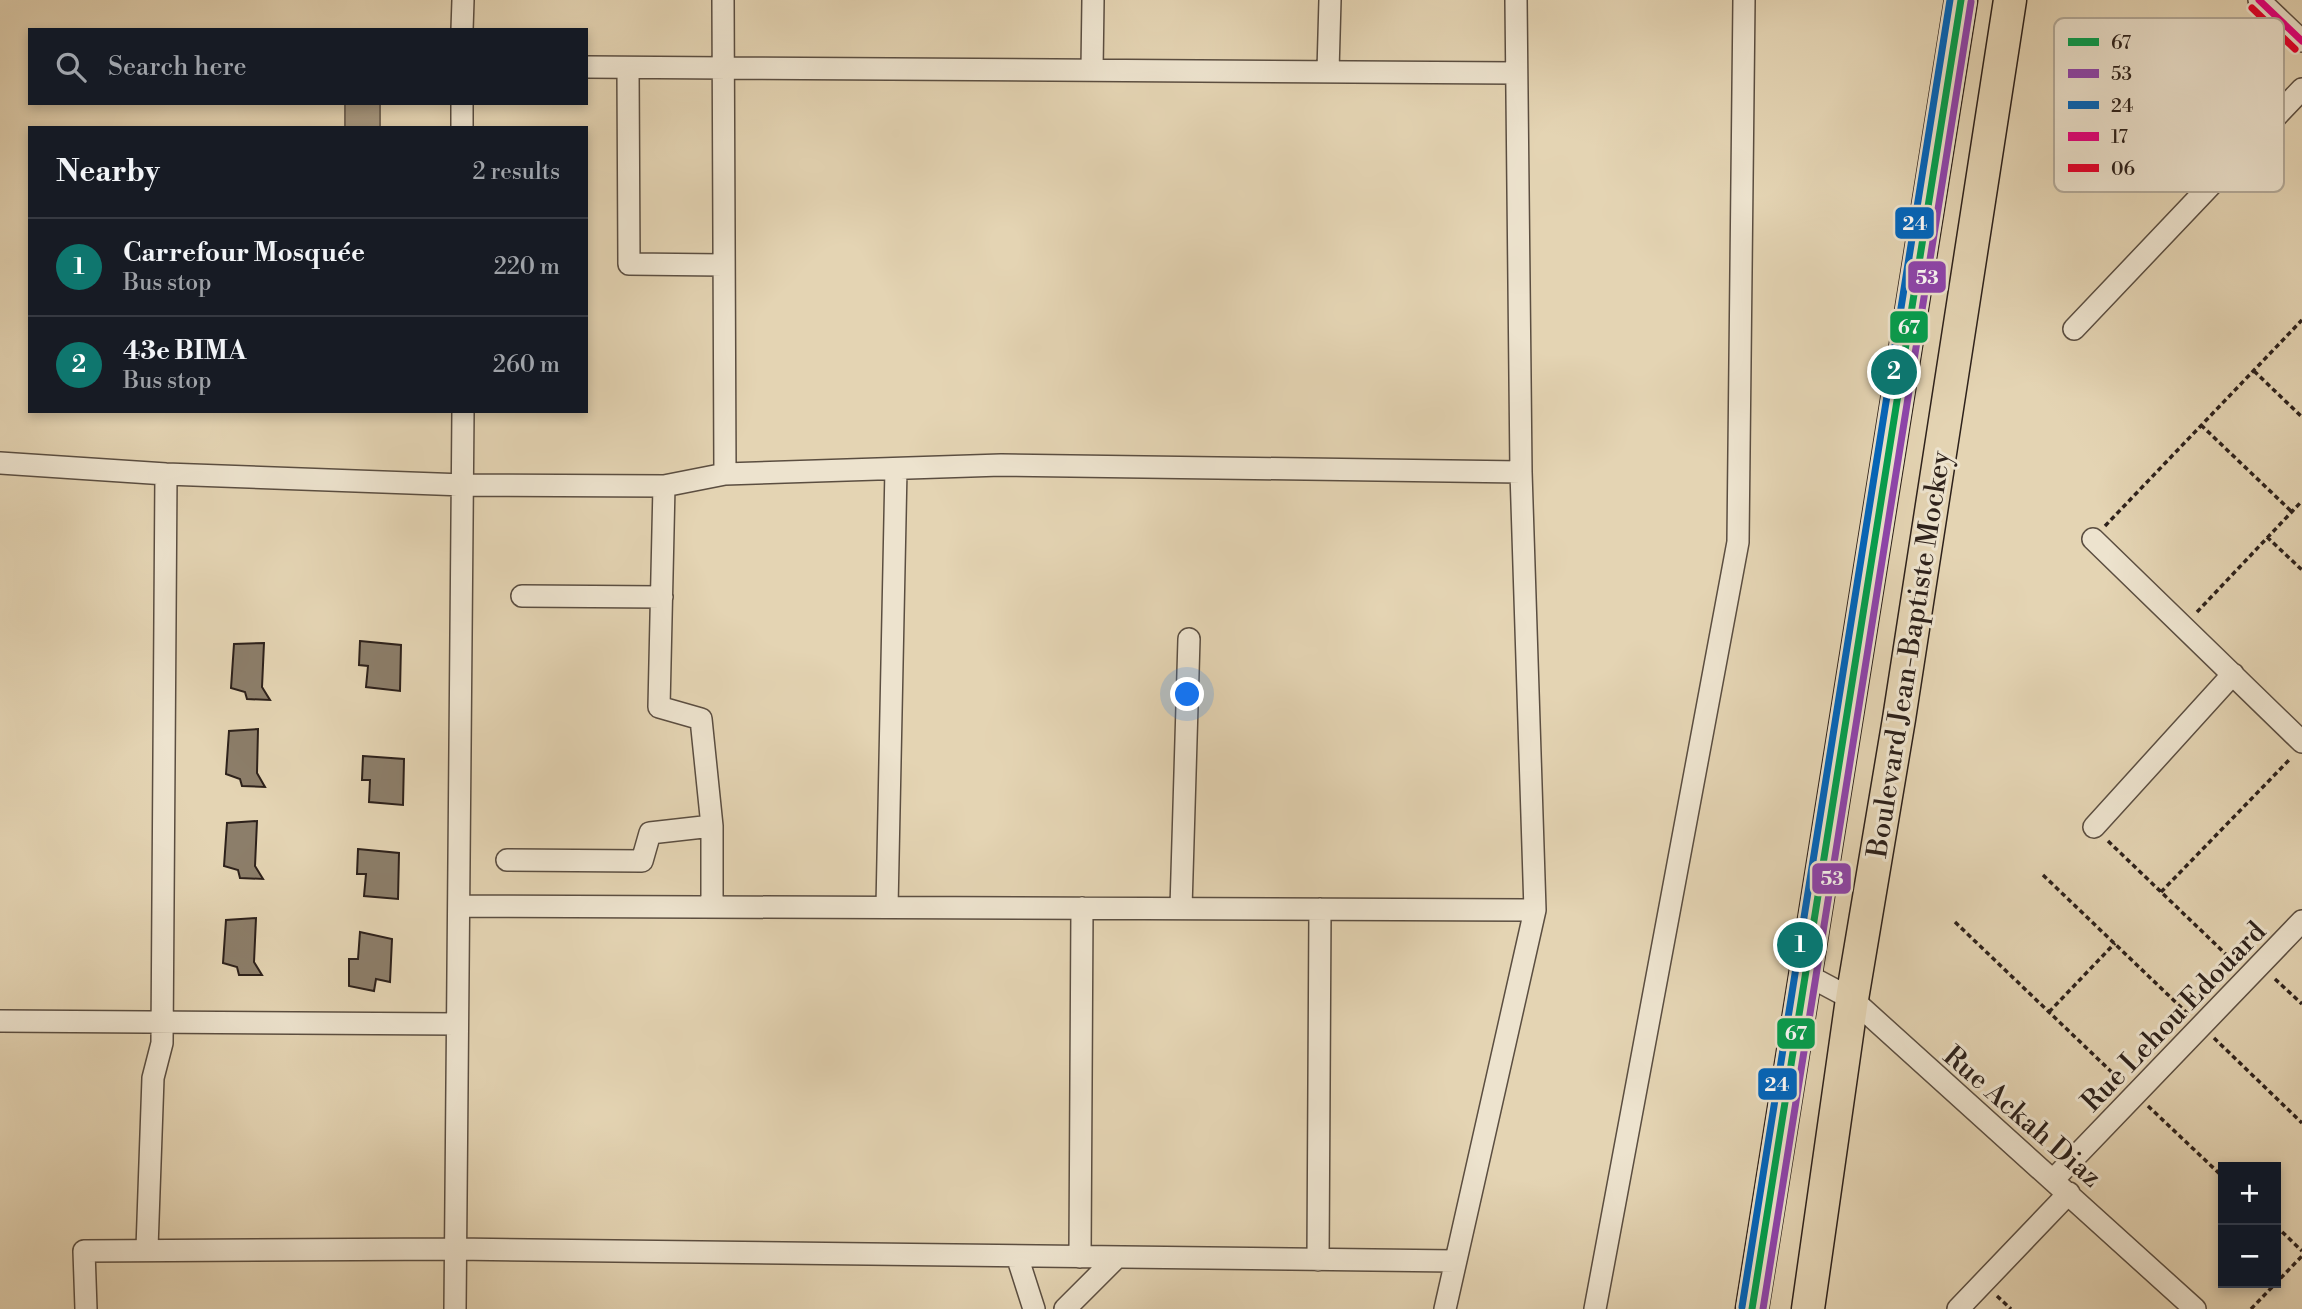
<!DOCTYPE html>
<html lang="en">
<head>
<meta charset="utf-8">
<style>
	body { margin:0; font-family:"Libre Bodoni",serif; background:#242831; color:#f1f3f6 }
	.controls { position:absolute; right:21px; bottom:21px; display:grid; overflow:hidden; border-radius:0px; box-shadow:0 4px 10px #0003 }
	.controls button { width:63px; height:63px; display:grid; place-items:center; padding:0; border:0; border-bottom:2px solid #363941; background:#171b24; color:#f1f3f6; font:35px sans-serif }
	.you { position:absolute; left:1188px; top:695px; width:24px; height:24px; margin:-18px; border:5px solid #fff; border-radius:50%; background:#1a73e8; box-shadow:0 0 0 10px #1a73e833 }
	.badge { display:grid; place-items:center; width:46px; height:46px; border-radius:50%; background:#0f766e; color:#fff; font-size:23px; font-weight:700 }
	.pin { position:absolute; translate:-50% -50%; border:4px solid #fff; box-shadow:0 2px 7px #0006 }
	.list { margin:0; padding:0; list-style:none }
	h2 { display:flex; justify-content:space-between; align-items:center; height:91px; margin:0; padding:0 28px; font-size:30px }
	h2 small { font-size:23px; font-weight:400; color:#9ea1a6 }
	.list li { display:grid; grid-template-columns:46px 1fr auto; gap:21px; align-items:center; box-sizing:border-box; height:98px; padding:0 28px; border-top:2px solid #363941 }
	.list b { display:block; font-size:26px; white-space:nowrap }
	.list p { margin:0; font-size:23px; white-space:nowrap; color:#9ea1a6 }
	.list em { font-size:23px; font-style:normal; color:#9ea1a6 }
	.icon { flex:none; width:38px; height:38px; fill:none; stroke:currentColor; stroke-width:2; stroke-linecap:round; stroke-linejoin:round }
	.map { position:relative; flex:none; width:2302px; height:1309px; overflow:hidden }
	.search { position:absolute; background:#171b24; box-shadow:0 4px 10px #0003; left:28px; top:28px; width:560px; height:77px; display:flex; align-items:center; gap:18px; box-sizing:border-box; padding:0 24px; border-radius:0px; color:#9ea1a6; font-size:26px }
	.panel { position:absolute; background:#171b24; box-shadow:0 4px 10px #0003; left:28px; top:126px; width:560px; height:287px; border-radius:0px }
	.map>svg:first-child { display:block }
</style>
</head>
<body>
<div class="map">
<svg width="2302" height="1309" viewBox="0 0 2302 1309">
	<rect width="100%" height="100%" fill="#e4d4b3"/>
	<filter id="stains"><feTurbulence type="fractalNoise" baseFrequency=".00286" numOctaves="4"/><feColorMatrix values="0 0 0 0 .2 0 0 0 0 .09 0 0 0 0 .02 0 0 0 .5 -.17"/></filter>
	<radialGradient id="worn" r=".72"><stop offset=".6" stop-color="#630" stop-opacity="0"/><stop offset="1" stop-color="#630" stop-opacity=".3"/></radialGradient>
	<!-- water -->
	<path fill="#a6977f" stroke="#766857" stroke-width="2" d="M345,103H380V128H345Z"/>
	<!-- building -->
	<path fill="#8c7e6a" stroke="#2d211b" stroke-width="2" d="M360,641L401,645L400,691L366,687L368,666L359,665Z
		M264,643L262,687L270,700L247,699L245,692L231,688L234,644Z
		M258,729L257,773L265,787L242,786L240,779L226,774L229,731Z
		M363,756L404,759L403,805L369,802L370,780H362Z
		M257,821L255,866L263,879L240,878L238,870L224,866L227,823Z
		M358,849L399,853L398,899L364,896L366,874H357Z
		M256,918L254,962L262,975H239L237,967L223,963L226,920Z
		M360,932L392,939L390,982L376,979L374,991L349,986V959H358Z"/>
	<g fill="none" stroke-linecap="round" stroke-linejoin="round">
		<defs>
			<path id="minor" d="M723,0L725,474
				M2259,0L2302,41
				M462,30L463,0
				M586,67L1515,73
				M628,68L629,264L723,265
				M1092,69L1093,0
				M1328,71L1330,0
				M462,103V128
				M2074,329L2302,89
				M0,463L166,474L464,485L664,486L725,474L1001,465L1521,472
				M664,486L659,707L701,719L712,826V906
				M2093,539L2302,742
				M522,596L662,597
				M2094,827L2233,674
				M507,860L642,861L650,833L712,826
				M461,906L1535,910
				M887,907L896,469
				M1181,908L1189,639
				M1807,975L1852,999L2195,1309
				M0,1021L457,1024
				M2054,1179L2302,921
				M147,1248L153,1078L162,1043L166,474
				M1017,1256L1034,1309
				M1080,1257L1082,908
				M1318,1260L1320,909
				M86,1309L84,1251L455,1249L1455,1261
				M455,1309L463,411
				M1065,1309L1117,1257
				M1445,1309L1535,910L1521,472L1516,0
				M1595,1309L1738,542L1744,0
				M1958,1309L2069,1193"/>
			<path id="highway" d="M1752,1309L1961,0
				M1808,1309L1852,999L1899,719L2010,0"/>
		</defs>
		<!-- minor casing -->
		<use href="#minor" stroke="#5b4e41" stroke-width="24"/>
		<!-- highway casing -->
		<use href="#highway" stroke="#2d211b" stroke-width="35"/>
		<!-- path -->
		<path stroke="#2d211b" stroke-width="3.5" stroke-dasharray="5 3.5" stroke-linecap="butt" d="M2254,371L2302,417
			M2201,425L2292,512
			M2105,526L2302,320
			M2267,537L2302,570
			M2197,612L2302,501
			M2108,841L2236,964
			M2043,875L2188,1014
			M2161,892L2291,758
			M1955,922L2122,1082
			M2275,979L2302,1004
			M2049,1012L2115,943
			M2214,1038L2302,1123
			M2148,1106L2223,1177
			M2276,1226L2302,1251
			M1997,1296L2011,1309
			M2251,1309L2302,1256"/>
		<!-- minor -->
		<use href="#minor" stroke="#ede3ce" stroke-width="21"/>
		<!-- highway -->
		<use href="#highway" stroke="#e4d4b3" stroke-width="32"/>
		<defs>
			<path id="bus-1" d="M1752,1309L1961,0"/>
			<path id="bus-2" d="M1763,1309L1971,2"/>
			<path id="bus-3" d="M1742,1307L1950,0"/>
			<path id="bus-4" d="M2259,0L2302,41"/>
			<path id="bus-5" d="M2252,8L2295,49"/>
		</defs>
		<!-- bus-1 casing -->
		<use href="#bus-1" stroke="#ede3ce" stroke-width="12"/>
		<!-- bus-2 casing -->
		<use href="#bus-2" stroke="#ede3ce" stroke-width="12"/>
		<!-- bus-3 casing -->
		<use href="#bus-3" stroke="#ede3ce" stroke-width="12"/>
		<!-- bus-4 casing -->
		<use href="#bus-4" stroke="#ede3ce" stroke-width="12"/>
		<!-- bus-5 casing -->
		<use href="#bus-5" stroke="#ede3ce" stroke-width="12"/>
		<!-- bus-1 -->
		<use href="#bus-1" stroke="#029f4e" stroke-width="7"/>
		<!-- bus-2 -->
		<use href="#bus-2" stroke="#8e44ad" stroke-width="7"/>
		<!-- bus-3 -->
		<use href="#bus-3" stroke="#0065bd" stroke-width="7"/>
		<!-- bus-4 -->
		<use href="#bus-4" stroke="#e5007d" stroke-width="7"/>
		<!-- bus-5 -->
		<use href="#bus-5" stroke="#e4002b" stroke-width="7"/>
	</g>
	<g text-anchor="middle" stroke-width="6" stroke-linejoin="round" paint-order="stroke">
		<!-- street labels -->
		<g font-size="28" fill="#2d211b" stroke="#ede3ce">
			<text transform="translate(1908 654) rotate(-81)" y="10">Boulevard Jean-Baptiste Mockey</text>
			<text transform="translate(2173 1016) rotate(-46)" y="10">Rue Lehou Edouard</text>
			<text transform="translate(2023 1116) rotate(41)" y="10">Rue Ackah Diaz</text>
		</g>
	</g>
	<!-- legend -->
	<rect x="2054" y="18" width="230" height="174" rx="10" fill="#ede3ce" stroke="#b3a998" stroke-width="2"/>
	<rect x="2068" y="38" width="31" height="8" fill="#029f4e"/>
	<rect x="2068" y="69" width="31" height="9" fill="#8e44ad"/>
	<rect x="2068" y="101" width="31" height="8" fill="#0065bd"/>
	<rect x="2068" y="132" width="31" height="9" fill="#e5007d"/>
	<rect x="2068" y="164" width="31" height="8" fill="#e4002b"/>
	<g font-size="19" fill="#2d211b">
		<text x="2111" y="49">67</text>
		<text x="2111" y="80">53</text>
		<text x="2111" y="112">24</text>
		<text x="2111" y="143">17</text>
		<text x="2111" y="175">06</text>
	</g>
	<g stroke="#ede3ce" stroke-width="2.5">
		<rect x="1894" y="206" width="41" height="34" rx="7" fill="#0065bd"/>
		<rect x="1907" y="260" width="40" height="34" rx="7" fill="#8e44ad"/>
		<rect x="1889" y="310" width="40" height="34" rx="7" fill="#029f4e"/>
		<rect x="1811" y="862" width="41" height="33" rx="7" fill="#8e44ad"/>
		<rect x="1776" y="1017" width="40" height="33" rx="7" fill="#029f4e"/>
		<rect x="1757" y="1067" width="41" height="34" rx="7" fill="#0065bd"/>
	</g>
	<g font-size="19" text-anchor="middle" font-weight="bold" fill="#fff">
		<text x="1915" y="230">24</text>
		<text x="1927" y="284">53</text>
		<text x="1909" y="334">67</text>
		<text x="1832" y="885">53</text>
		<text x="1796" y="1040">67</text>
		<text x="1777" y="1091">24</text>
	</g>
	<rect width="100%" height="100%" filter="url(#stains)"/>
	<rect width="100%" height="100%" fill="url(#worn)"/>
</svg>
<div class="controls">
<button>+</button>
<button>−</button>
</div>
<div class="you"></div>
<div class="pin badge" style="left:1800px;top:945px">1</div>
<div class="pin badge" style="left:1894px;top:372px">2</div>
<div class="search"><svg class="icon" aria-label="search" viewBox="0 0 24 24"><circle cx="10" cy="10" r="6"/><path d="M15 15l6 6"/></svg>Search here</div>
<section class="panel">
<h2>Nearby<small>2 results</small></h2>
<ul class="list">
<li><span class="badge">1</span><div><b>Carrefour Mosquée</b><p>Bus stop</p></div><em>220 m</em></li>
<li><span class="badge">2</span><div><b>43e BIMA</b><p>Bus stop</p></div><em>260 m</em></li>
</ul>
</section>
</div>
</body>
</html>
